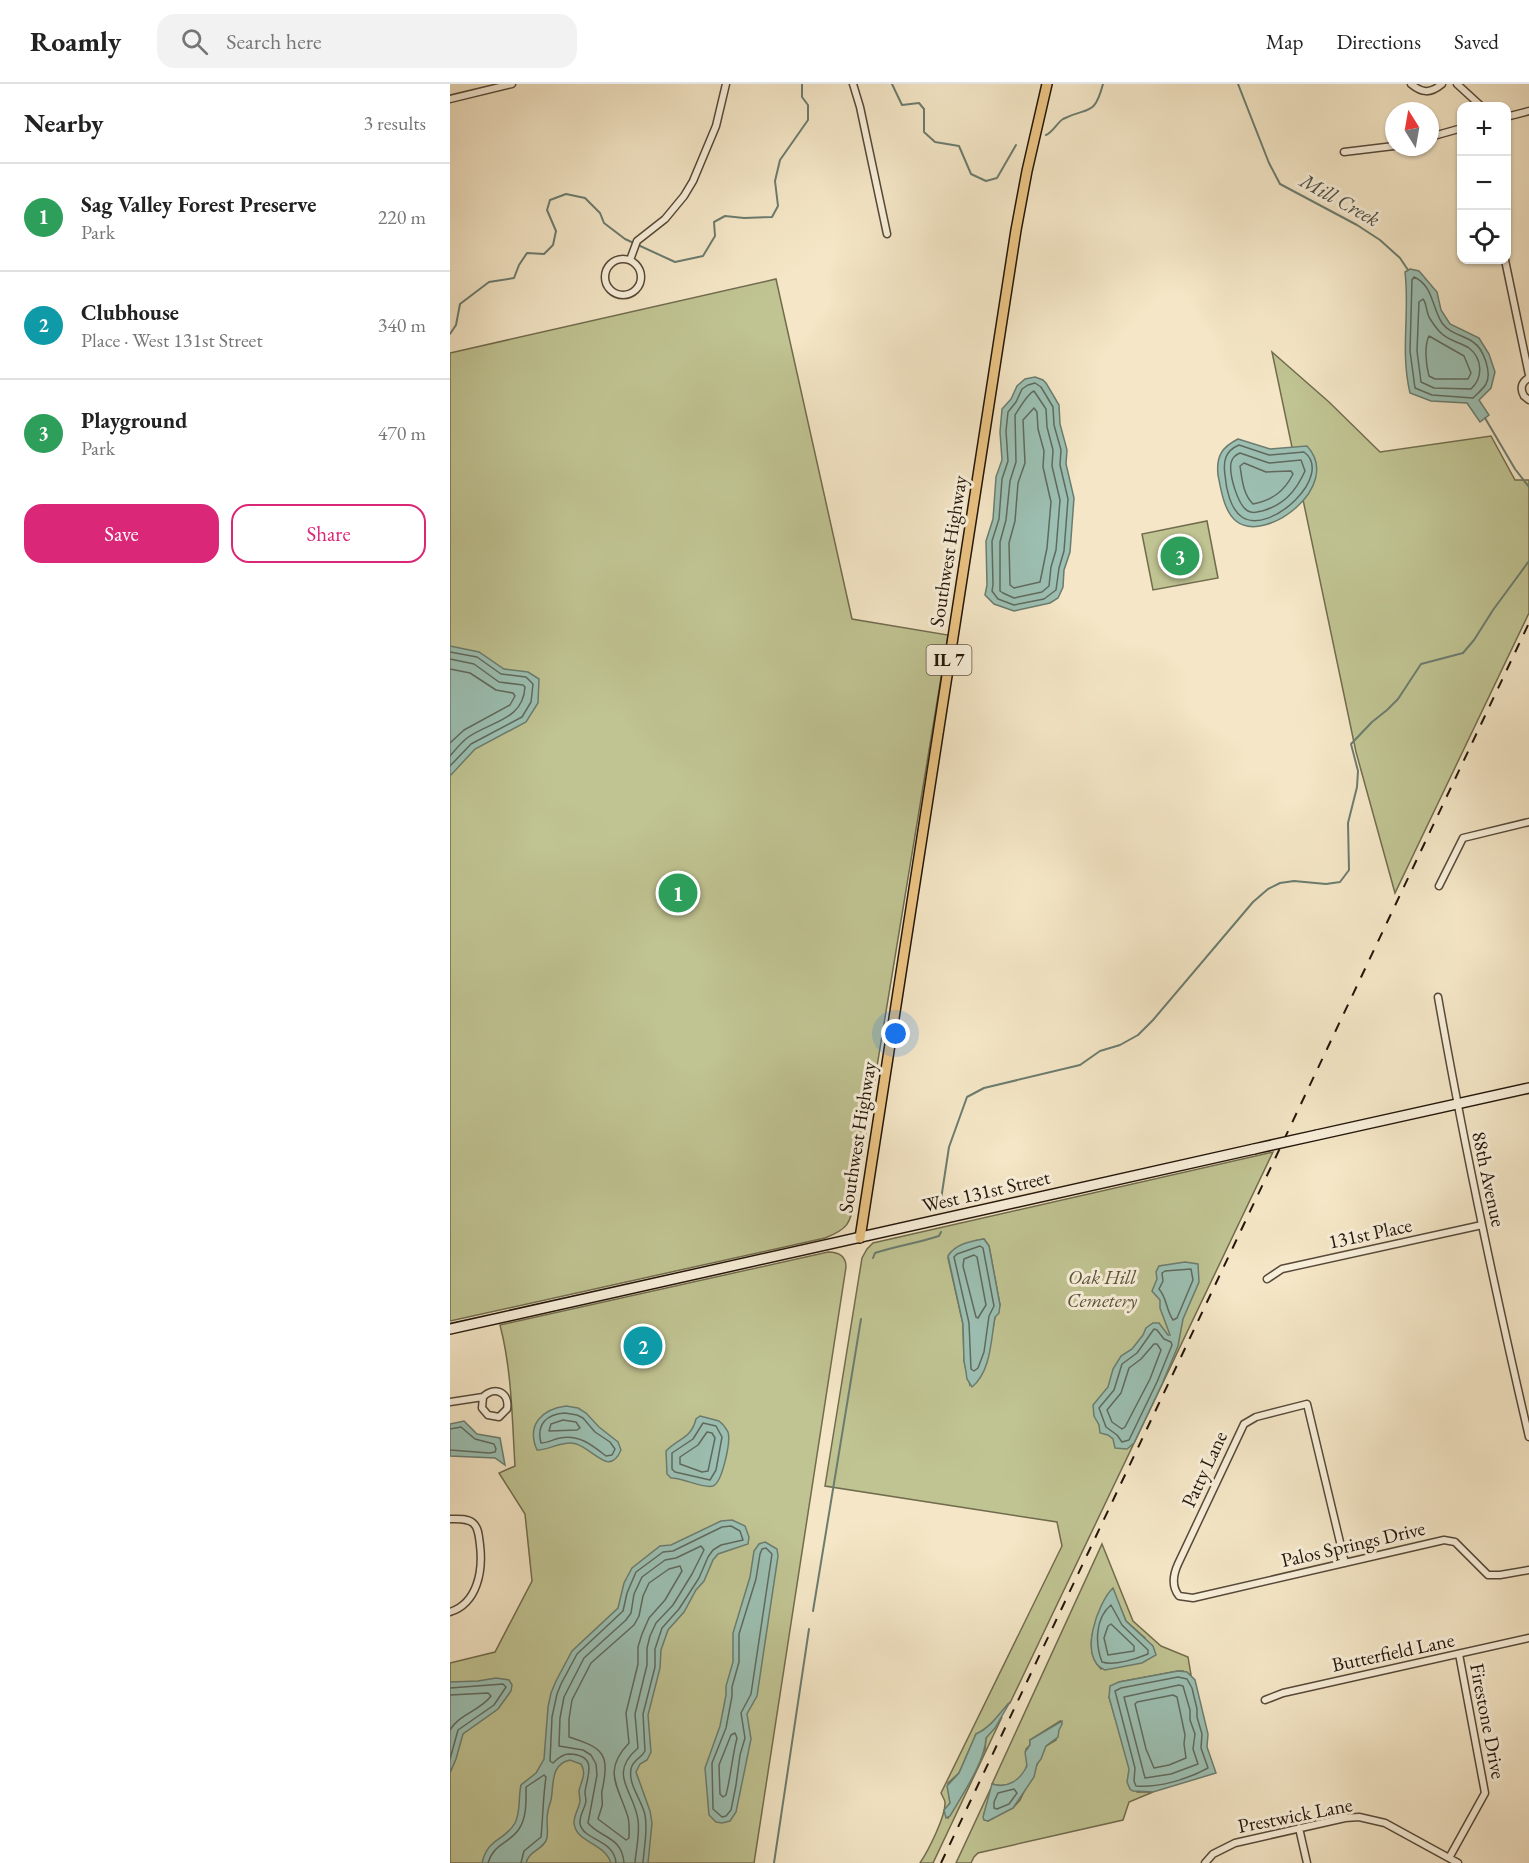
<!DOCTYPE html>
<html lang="en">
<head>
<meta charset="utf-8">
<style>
	body { margin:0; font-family:"EB Garamond",serif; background:#f2f2f2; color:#222 }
	.controls { position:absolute; right:18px; top:18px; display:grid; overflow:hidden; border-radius:12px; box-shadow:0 2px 4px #0004 }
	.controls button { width:54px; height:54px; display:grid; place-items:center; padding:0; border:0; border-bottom:2px solid #e0e0e0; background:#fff; color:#222; font:30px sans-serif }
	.compass { position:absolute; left:935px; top:18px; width:54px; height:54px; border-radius:50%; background:#fff; box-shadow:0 2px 4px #0004; rotate:349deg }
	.you { position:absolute; left:446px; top:950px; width:21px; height:21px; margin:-15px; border:4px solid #fff; border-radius:50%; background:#1a73e8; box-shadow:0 0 0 9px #1a73e833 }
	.badge { display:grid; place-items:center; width:39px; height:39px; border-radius:50%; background:#db2777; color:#fff; font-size:20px; font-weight:700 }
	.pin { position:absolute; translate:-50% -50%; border:3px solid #fff; box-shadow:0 2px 6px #0006 }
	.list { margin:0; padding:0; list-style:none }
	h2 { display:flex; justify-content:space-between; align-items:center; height:78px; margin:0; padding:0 24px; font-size:26px }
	h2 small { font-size:20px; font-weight:400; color:#767676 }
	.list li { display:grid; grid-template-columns:39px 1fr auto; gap:18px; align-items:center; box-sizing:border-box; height:108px; padding:0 24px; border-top:2px solid #e0e0e0 }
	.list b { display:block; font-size:22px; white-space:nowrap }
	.list p { margin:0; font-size:20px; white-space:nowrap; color:#767676 }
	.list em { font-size:20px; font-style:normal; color:#767676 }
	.actions { display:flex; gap:12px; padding:18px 24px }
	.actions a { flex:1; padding:14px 0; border:2px solid #db2777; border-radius:18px; text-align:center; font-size:21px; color:#db2777 }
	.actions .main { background:#db2777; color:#fff }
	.icon { flex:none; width:33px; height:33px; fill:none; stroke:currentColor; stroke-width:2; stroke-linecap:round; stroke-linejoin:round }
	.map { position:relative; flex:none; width:1079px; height:1779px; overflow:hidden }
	header { display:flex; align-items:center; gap:36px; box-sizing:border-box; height:84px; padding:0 30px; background:#fff; border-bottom:2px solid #e0e0e0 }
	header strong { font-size:28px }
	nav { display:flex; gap:33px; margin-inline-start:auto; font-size:21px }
	.search { width:420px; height:54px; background:#f2f2f2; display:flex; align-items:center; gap:15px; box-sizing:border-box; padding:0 21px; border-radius:18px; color:#767676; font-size:22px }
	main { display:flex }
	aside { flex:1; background:#fff }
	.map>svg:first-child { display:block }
</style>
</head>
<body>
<header>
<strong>Roamly</strong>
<div class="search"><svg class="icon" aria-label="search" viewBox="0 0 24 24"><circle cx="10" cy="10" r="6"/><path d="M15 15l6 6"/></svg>Search here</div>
<nav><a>Map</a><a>Directions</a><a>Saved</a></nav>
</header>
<main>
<aside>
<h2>Nearby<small>3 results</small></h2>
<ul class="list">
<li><span class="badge" style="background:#2e9e5b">1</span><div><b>Sag Valley Forest Preserve</b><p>Park</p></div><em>220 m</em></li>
<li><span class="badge" style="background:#0f9aa8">2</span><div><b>Clubhouse</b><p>Place · West 131st Street</p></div><em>340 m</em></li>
<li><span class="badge" style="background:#2e9e5b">3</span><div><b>Playground</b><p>Park</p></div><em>470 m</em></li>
</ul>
<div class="actions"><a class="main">Save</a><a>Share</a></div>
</aside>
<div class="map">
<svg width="1079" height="1779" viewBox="0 0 1079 1779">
	<rect width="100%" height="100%" fill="#f4e6c6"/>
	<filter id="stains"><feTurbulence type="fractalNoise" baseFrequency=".00333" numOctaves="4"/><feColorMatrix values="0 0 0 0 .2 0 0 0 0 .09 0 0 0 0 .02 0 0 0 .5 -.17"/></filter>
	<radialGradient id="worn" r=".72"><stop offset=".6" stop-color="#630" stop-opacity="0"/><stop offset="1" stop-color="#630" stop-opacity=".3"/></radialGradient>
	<!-- green -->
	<path fill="#c0c392" stroke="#716c4e" stroke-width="1.5" fill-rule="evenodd" d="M326,195L402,535L498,551L405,1116C400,1140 398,1145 375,1154L0,1237V269Z
		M822,268L879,318L930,368L1041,352L1065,396H1079V529L945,809L906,668Z
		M757,437L768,494L703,506L692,450Z
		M823,1068L560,1619L558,1620C551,1631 537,1645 526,1650L509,1689L498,1699L500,1719C496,1725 493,1727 498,1734L535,1665L536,1654L552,1633L483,1779H470C478,1767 496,1732 495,1718C495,1717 491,1709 491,1709L612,1462L607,1438L375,1402L412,1174L417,1165L423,1159ZM534,1155L539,1162L550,1221L545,1233L536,1280L533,1287L520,1301L514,1277L513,1240L498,1174C507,1161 518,1158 534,1155Z
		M378,1168C389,1168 396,1172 396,1183L304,1779H0V1579L45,1568L82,1497L75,1430L49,1389L65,1382C62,1335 62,1287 50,1241Z
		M652,1460L683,1537L711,1562L738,1573L741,1591L733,1587H728L669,1598L659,1613L680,1685L678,1694L687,1708H703L679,1718L673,1736L528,1769L524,1773L521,1779H506L540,1706L541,1709L534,1730L538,1737L563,1724L570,1716L596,1662L606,1656L610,1637L580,1656V1661L576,1665C576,1670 578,1675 577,1680C575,1696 556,1705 542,1700ZM670,1523L676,1537L695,1554L651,1585C634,1568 643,1543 651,1524Z"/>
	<!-- water -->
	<path fill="#9cc0b3" stroke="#6b7c6f" stroke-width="1.5" d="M960,185L969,187L987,208L991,226L1000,240L1029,254L1039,270L1045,288L1041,304L1029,316L1039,331L1030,338L1017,319L981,317L960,309C950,267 960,229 955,188Z
		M585,293L593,296L596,299L609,321L610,340L617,366L616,380L624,414L620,468L614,486L613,503L608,514L600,519L564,527L544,520L535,511L537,501L536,457L543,435L546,393L552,376L550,348L552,325L561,315L567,302L575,295Z
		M788,355L820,365L857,362C894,402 815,461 786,437C774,427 771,406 768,391C766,372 772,363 788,355Z
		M0,562L29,568L54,585L78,588L89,595L88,619L76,638L25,665L0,692Z
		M534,1155L539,1162L550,1221L549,1229L545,1233C541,1255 541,1288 522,1303L517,1295L516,1288L514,1277L513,1240L498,1172C505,1160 521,1157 534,1155Z
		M735,1178L748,1180L749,1198L733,1235L728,1262L712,1300L684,1359L677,1365L665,1364L663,1355L658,1351L650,1349L649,1341L644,1332L643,1321L658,1303L663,1285L671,1272L682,1265L693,1251L696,1244L703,1239H709L718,1251H720L710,1224V1216L702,1207L707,1195L706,1188L709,1182Z
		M116,1322L128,1324L136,1329L149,1343L168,1358L171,1366C158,1396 141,1359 120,1359C108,1359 98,1366 87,1366C76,1341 92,1325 116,1322Z
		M250,1332L269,1337C273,1340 276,1344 278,1348C281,1358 272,1399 263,1402C253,1405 234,1394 221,1394L217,1390L216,1367C228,1354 241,1355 246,1335Z
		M14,1337L27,1350L50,1354L55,1381L45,1374L0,1372V1340Z
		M282,1436L295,1442L299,1453L298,1460L268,1470L263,1476L254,1497L246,1506L234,1528L218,1546L211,1566L210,1584L198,1631L201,1668L197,1676L190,1680L186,1688L200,1727L202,1739L198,1779H161C154,1758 126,1759 124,1739C124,1730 129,1725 130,1717C130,1714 129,1710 129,1707C131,1697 137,1690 131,1680L120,1676C100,1680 104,1701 101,1716C99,1722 97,1728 97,1735C97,1741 98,1748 97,1754C94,1766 79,1766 76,1779H32C38,1753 55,1757 65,1739C71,1727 68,1714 71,1701L86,1689L94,1675L98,1623L101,1609L106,1597L122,1567L168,1524L174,1499L182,1484L210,1462L221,1461L271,1437Z
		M315,1458L327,1465L328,1472L307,1612L297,1630L301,1655L286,1728L280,1737L272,1739L266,1738L259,1731L255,1684L270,1642L276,1611V1602L283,1578V1549L300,1493L304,1467L309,1460Z
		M663,1504L676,1537L703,1562L706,1571L692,1579L655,1586C627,1575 648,1518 663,1504Z
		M728,1587L737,1588L745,1596L758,1650L757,1663L766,1689L703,1708L683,1707L680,1705L677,1698L679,1685L659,1613L660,1602L669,1598Z
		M46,1594L59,1596L62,1601L61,1607L48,1625L13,1650L6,1675L0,1689V1598L28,1597Z
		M560,1618L545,1644L536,1654C535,1678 512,1711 500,1732L496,1734L494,1726L500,1719L497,1702L509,1689L526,1650C541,1644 549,1629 560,1618Z
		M612,1637V1640L609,1646L608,1653L596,1662L591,1675L587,1680L584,1693L563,1724L538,1737L534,1736L533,1733L542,1700C558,1705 570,1696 577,1682L575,1668L580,1661V1656Z"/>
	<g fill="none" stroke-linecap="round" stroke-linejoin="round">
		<!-- shore -->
		<path stroke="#5f6a5e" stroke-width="1.5" d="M964,193C983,201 982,224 992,239C1000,250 1013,251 1023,258C1034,265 1042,289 1036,300C1033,305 1027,310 1023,314L982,311L965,304L960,267L962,196Z
			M973,215C977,220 976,227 979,233C982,238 986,244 990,248C998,257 1010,258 1019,264C1033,275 1033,294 1021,305L984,304L971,298L967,267L969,218Z
			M979,252L1014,272L1021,289L1018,295H985L979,292C976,281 974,262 979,252Z
			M585,299L591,303L603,323L604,341L611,366L610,381L618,415L614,467L609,484L606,506L594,515L564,521L548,515L542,507L543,501L542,457L549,435L552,395L558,377L556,347L558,328L566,318L572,305L578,301Z
			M584,307L596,325L597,343L603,366L602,382L610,416L606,466L601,483L599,502L592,508L564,514L553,509L550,507V458L556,436L560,397L566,378L565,331C569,325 578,309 584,307Z
			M584,324L587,328L588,345L594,367L593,383L601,418L597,464L590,498L564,504L560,501L559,459L565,437L568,399L575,379L573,336Z
			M789,361L819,371L854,368C885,391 820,452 792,433C780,425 776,404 775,391C773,377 775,367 789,361Z
			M790,369L819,379L851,376L855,387C846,407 834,421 812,427C806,428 803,430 798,427C788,422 779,391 781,379C782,374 785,371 790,369Z
			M794,379L816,388L841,387L843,390C834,408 822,416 803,420C793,410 792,395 790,382Z
			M0,568L27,573L51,590L76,593L83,600L81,618L72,633L21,660L0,682
			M0,575L24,580L49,598L73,601L75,603C73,637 40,637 17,654C11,659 5,666 0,672
			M0,585L20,589L46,606L63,609L65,612L60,621L14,646L0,659
			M530,1162L533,1164L544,1222L539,1232L534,1268L528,1284L524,1287L521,1285L519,1239L504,1173L507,1170Z
			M524,1171L527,1173L536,1221L528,1234L526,1233L513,1182L514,1175Z
			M741,1185L743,1196L727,1234L723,1236C716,1226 717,1214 709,1205L713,1197L712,1189L715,1187Z
			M704,1245L707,1246L714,1255L721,1258L722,1261L707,1298L679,1356L672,1358L667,1351L656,1343L649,1324L664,1306L672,1280L687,1269Z
			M704,1260H707L711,1266L700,1295L675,1343L672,1345L662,1338L657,1326L671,1309L679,1284L691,1275Z
			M115,1329L127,1331L133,1334L145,1348L160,1358L165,1365L162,1371L156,1372C142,1361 129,1350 110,1354C104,1355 97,1359 91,1359C86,1340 97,1330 115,1329Z
			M113,1336L126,1338L130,1344L127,1346L99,1347L101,1340Z
			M253,1339L266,1342L272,1353L266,1386L260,1396L225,1388L222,1385V1369L243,1355Z
			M0,1345L11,1343L25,1355L44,1360L46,1365L45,1368L39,1369L0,1366
			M257,1348L262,1349L265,1354L258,1387L252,1388L230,1380V1373L248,1361Z
			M316,1464L322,1470L301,1610L291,1629L295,1654L290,1671L286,1701L281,1726L276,1732L272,1733L263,1725L262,1679L276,1644L282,1612V1603L289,1578V1550L306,1495L310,1470L312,1465Z
			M230,1482L232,1487L215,1516L199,1534L192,1550L188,1563V1580L176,1629L179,1659C153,1686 167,1700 177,1730C180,1737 179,1746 179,1754L176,1756L148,1735C149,1731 151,1726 152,1722C153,1717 151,1712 152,1707C160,1670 154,1664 119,1653V1635L122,1616L141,1579L184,1541L189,1532L193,1512L199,1499L219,1485Z
			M661,1521L672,1541L698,1566V1570C686,1575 664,1582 652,1578C645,1560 645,1534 661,1521Z
			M661,1540L684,1562V1567L658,1571L654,1554L658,1542Z
			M728,1593L737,1595L742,1604L747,1625V1633L752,1650L751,1664L758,1684C738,1695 709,1704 686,1702L684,1697L685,1684L665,1607L671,1604Z
			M729,1601L733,1602L740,1626V1636L745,1650L743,1665L748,1680L721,1690L695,1694L674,1613Z
			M0,1604L53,1600L56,1603L44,1621L8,1646L0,1675
			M0,1611L38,1609L41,1612C30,1627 9,1630 0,1646
			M723,1611L727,1613L735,1651L734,1660L736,1674L719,1681L704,1684L696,1665L685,1620L687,1618Z
			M285,1649L287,1654C282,1673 281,1692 276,1711L273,1713L270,1710L269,1681L281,1651Z
			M564,1705L567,1709L559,1720L547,1725L544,1724V1718L548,1709Z
			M38,1779C44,1759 59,1760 69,1745C77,1733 76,1717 76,1703L94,1691L96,1693C93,1713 93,1733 91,1753L74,1767L71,1779
			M166,1779C164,1755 134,1757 130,1740C129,1731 135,1725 136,1717C136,1714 135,1711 135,1708C137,1692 149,1671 119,1670C113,1670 108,1674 103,1679L100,1677L102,1633L107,1610L111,1600L127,1570L173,1527L177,1509L186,1488L213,1468L223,1467L272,1443L281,1442L290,1447L293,1456L271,1461L263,1466L258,1473L249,1494L229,1525L212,1544L205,1565V1583L193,1630L195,1667C191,1675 183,1675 181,1685C178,1701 192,1716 195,1731C198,1747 194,1763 193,1779
			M174,1779C172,1752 150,1754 138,1739L147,1691L146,1680L141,1671L133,1666L109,1662L110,1634L114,1613L134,1574L176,1536L181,1529L184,1510L192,1493L215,1476L226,1474L251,1462L254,1466L242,1490L223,1521L206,1539L200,1552L197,1564V1581L185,1630L188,1664C157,1691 184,1706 188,1736C190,1751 186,1765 185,1779"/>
		<!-- stream -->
		<path stroke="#6b7c6f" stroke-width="2" d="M442,0L452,21L469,19L474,25V48L485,58L509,62L521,90L536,97L547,94L566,61
			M788,0L819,79L830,100L907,141L930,156L950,174L958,186
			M596,51C603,48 607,39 613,35C638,22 644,34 653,0
			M0,250L6,241L10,220L39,198L64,194L69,181L77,169L94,170L103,161L106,147L97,126L100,116L116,110L135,114L150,129L154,139L175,155L225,178L253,172L265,152L264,138L275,132L294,134L322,133L328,122L325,97L330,76L358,36V21L352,13V0
			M1035,334L1065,385L1079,403
			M490,1122L499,1063L517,1013L534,1004L630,981L650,967L670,961L688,951L703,936L803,818L818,805L830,799L844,797L876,800L890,798L899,786L898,739L907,703L908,687L901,660L922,638L937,626L948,615L971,580L1013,569L1024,556L1043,526L1079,477
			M423,1174L425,1169C446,1162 468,1159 489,1152L491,1148
			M363,1527L411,1235
			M324,1779L359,1545"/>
		<defs>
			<path id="street" d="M403,0L410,23L437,150
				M961,0C972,9 980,10 992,0
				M1007,0L1031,22
				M0,15L62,0
				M1056,33L1079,27
				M980,53L1012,44
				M894,68L944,62
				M155 193a18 18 0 1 1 36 0a18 18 0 1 1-36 0Z
				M180,176L187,157L215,135L234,112L243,97L266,42L276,0
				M1055,176L1079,291
				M1079,294C1071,298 1070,305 1074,312L1079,316
				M989,802L1013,754L1079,738
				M988,913C1014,1061 1045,1207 1079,1353
				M817,1195L832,1185L1032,1141
				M0,1318L33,1313C45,1301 60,1309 57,1325L49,1333L38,1331L32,1324L33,1313
				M0,1435C7,1435 17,1434 23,1439C29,1444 29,1454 30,1461C33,1486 28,1519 0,1528
				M895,1479L857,1320L806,1333L794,1340L728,1480C723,1491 721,1502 729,1512L743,1514L994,1456L1005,1458L1038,1491H1050L1079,1486
				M815,1616L833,1609L1079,1554
				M849,1744L857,1779
				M999,1774L1035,1709L1009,1570
				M755,1779L763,1770L785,1759L895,1734L909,1733L935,1739L1008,1779"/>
			<path id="secondary" d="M867,1051L1079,1004
				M0,1245L804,1065"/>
			<path id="primary" d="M410,1154L566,146L577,87L597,0"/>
		</defs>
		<!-- street casing -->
		<use href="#street" stroke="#564939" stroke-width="9"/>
		<!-- secondary casing -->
		<use href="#secondary" stroke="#22150a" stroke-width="12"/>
		<!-- primary casing -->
		<use href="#primary" stroke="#22150a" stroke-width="12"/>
		<!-- street -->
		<use href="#street" stroke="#f8efda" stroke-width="6"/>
		<!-- secondary -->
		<use href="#secondary" stroke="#f8efda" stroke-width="9"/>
		<!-- primary -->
		<use href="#primary" stroke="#eac383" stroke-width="9"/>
		<!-- rail -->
		<path stroke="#22150a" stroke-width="2" stroke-dasharray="10 10" stroke-linecap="butt" d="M491,1779L1079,539"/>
		<defs>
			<path id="secondary-bridge" d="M804,1065L867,1051"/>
		</defs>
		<!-- secondary-bridge casing -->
		<use href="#secondary-bridge" stroke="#22150a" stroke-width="12" stroke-linecap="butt"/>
		<!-- secondary-bridge -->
		<use href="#secondary-bridge" stroke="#f8efda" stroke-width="9"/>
	</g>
	<g text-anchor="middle" stroke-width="6" stroke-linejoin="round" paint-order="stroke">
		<!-- shield labels -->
		<rect fill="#f8efda" stroke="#625648" stroke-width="1.5" x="476.5" y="561" width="45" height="30" rx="4.5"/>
		<g font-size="18" font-weight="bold" fill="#22150a">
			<text x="499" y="582">IL 7</text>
		</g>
		<!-- street labels -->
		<g font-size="20" fill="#22150a" stroke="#f8efda">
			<text transform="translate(498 467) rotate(-81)" y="7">Southwest Highway</text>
			<text transform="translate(407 1053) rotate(-81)" y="7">Southwest Highway</text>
			<text transform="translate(1039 1095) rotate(78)" y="7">88th Avenue</text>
			<text transform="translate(536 1107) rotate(-13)" y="7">West 131st Street</text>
			<text transform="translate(920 1149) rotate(-12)" y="7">131st Place</text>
			<text transform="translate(754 1385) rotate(-65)" y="7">Patty Lane</text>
			<text transform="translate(903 1460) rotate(-13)" y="7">Palos Springs Drive</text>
			<text transform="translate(943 1568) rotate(-12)" y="7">Butterfield Lane</text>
			<text transform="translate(1038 1637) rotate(79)" y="7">Firestone Drive</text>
			<text transform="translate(845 1731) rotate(-11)" y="7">Prestwick Lane</text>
		</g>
		<!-- park labels -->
		<g font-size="20" font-style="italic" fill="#59523a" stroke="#f8efda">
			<text x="652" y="1200">Oak Hill<tspan x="652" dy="23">Cemetery</tspan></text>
		</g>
		<!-- water labels -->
		<g font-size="21" font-style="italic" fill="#4d5145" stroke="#f8efda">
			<text transform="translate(890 116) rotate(29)" y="7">Mill Creek</text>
		</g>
	</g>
	<rect width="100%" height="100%" filter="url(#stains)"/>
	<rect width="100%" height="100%" fill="url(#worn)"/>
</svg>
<div class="controls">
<button>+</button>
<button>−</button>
<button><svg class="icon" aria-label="locate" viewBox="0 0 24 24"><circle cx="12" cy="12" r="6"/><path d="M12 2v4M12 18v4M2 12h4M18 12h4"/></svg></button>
</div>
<svg class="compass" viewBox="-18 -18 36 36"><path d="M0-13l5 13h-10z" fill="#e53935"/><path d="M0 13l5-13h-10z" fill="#767676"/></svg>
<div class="you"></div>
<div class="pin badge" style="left:228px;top:809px;background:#2e9e5b">1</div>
<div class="pin badge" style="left:193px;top:1262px;background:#0f9aa8">2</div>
<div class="pin badge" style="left:730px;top:472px;background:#2e9e5b">3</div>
</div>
</main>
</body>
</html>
